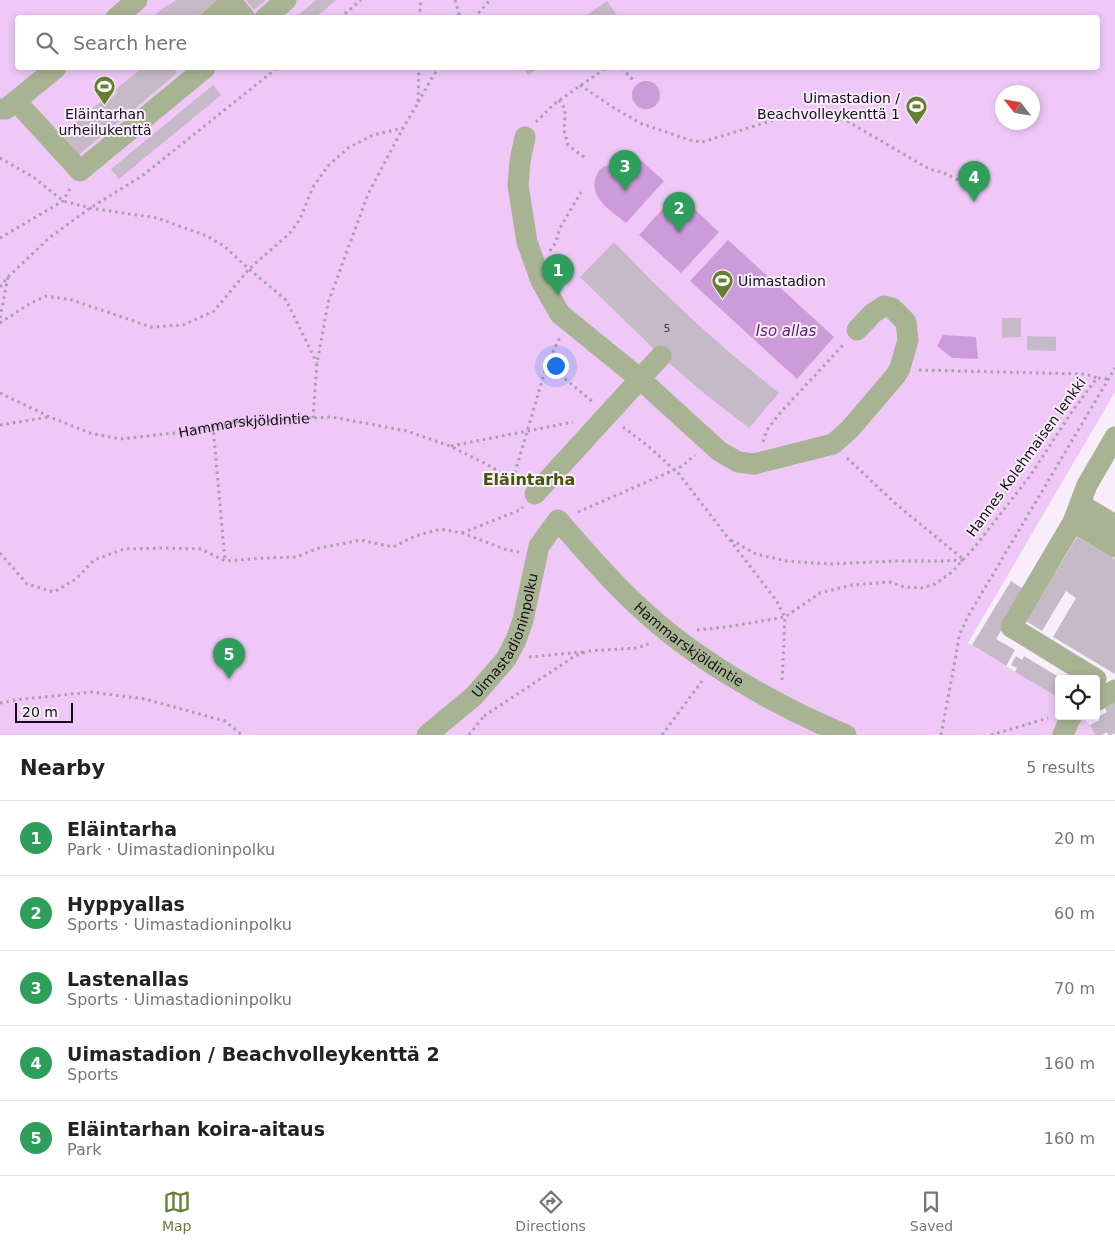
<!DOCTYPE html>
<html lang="en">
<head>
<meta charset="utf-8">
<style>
	body { margin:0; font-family:"DejaVu Sans",sans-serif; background:#f2f2f2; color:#222 }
	.controls { position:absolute; right:15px; bottom:15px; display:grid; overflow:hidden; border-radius:5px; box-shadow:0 2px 8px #0003 }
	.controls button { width:45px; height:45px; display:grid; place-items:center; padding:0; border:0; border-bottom:1px solid #e0e0e0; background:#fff; color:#222; font:25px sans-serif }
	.compass { position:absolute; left:995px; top:85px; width:45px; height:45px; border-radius:50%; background:#fff; box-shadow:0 2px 8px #0003; rotate:301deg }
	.scale { position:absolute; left:15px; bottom:12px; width:58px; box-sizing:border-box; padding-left:5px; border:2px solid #130f14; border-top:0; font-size:14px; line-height:18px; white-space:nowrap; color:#130f14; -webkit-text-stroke:4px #f9edfc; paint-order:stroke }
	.you { position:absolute; left:555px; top:365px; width:18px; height:18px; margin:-12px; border:4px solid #fff; border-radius:50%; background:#1a73e8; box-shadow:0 0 0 8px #1a73e833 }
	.badge { display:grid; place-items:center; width:32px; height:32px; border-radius:50%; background:#667e31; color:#fff; font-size:16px; font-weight:700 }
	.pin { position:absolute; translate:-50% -41px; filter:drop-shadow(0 1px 2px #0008) }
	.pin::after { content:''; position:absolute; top:26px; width:18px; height:15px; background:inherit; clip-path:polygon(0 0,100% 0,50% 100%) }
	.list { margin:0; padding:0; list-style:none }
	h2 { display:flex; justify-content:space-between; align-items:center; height:65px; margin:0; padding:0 20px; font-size:21px }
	h2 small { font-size:16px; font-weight:400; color:#767676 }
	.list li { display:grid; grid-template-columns:32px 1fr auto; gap:15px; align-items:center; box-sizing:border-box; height:75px; padding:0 20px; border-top:1px solid #e0e0e0 }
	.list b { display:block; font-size:19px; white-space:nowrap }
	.list p { margin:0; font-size:16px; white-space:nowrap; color:#767676 }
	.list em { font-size:16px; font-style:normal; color:#767676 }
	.icon { flex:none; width:28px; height:28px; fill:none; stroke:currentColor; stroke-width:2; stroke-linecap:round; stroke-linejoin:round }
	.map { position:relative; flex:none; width:1115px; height:735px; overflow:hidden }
	.search { position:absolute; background:#fff; box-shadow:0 2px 8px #0003; left:15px; right:15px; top:15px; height:55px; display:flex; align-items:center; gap:12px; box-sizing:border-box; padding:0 18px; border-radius:5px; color:#767676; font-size:19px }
	.sheet { height:440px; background:#fff }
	nav { display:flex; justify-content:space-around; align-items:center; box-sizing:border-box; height:70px; border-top:1px solid #e0e0e0; background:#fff; font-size:14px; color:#767676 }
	nav a { display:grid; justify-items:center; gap:2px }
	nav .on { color:#667e31 }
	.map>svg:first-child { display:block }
</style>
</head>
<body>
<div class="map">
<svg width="1115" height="735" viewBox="0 0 1115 735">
	<rect width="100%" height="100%" fill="#f9edfc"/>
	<!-- green -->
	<path fill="#efc8f8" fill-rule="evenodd" d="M0,0H1115V392L968,643L1059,698V716H1081L1090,725L1095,735H0ZM18,18H1098V68H18ZM1002,92H1032V122H1002Z"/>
	<!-- water -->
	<path fill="#cd9bd9" d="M632 95a14 14 0 1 1 28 0a14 14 0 1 1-28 0Z
		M636,156L664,181L626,223C612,211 588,198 596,177C598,172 601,167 606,166C610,164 614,165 618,164C626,164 630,160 636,156Z
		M677,193L719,232L681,273L639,235Z
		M728,240L834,337L797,379L690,281Z
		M943,335L976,337L978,359L952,358L937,346Z"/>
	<!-- building -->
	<path fill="#c6bac9" d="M176,0H217L202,13L206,18H159L156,14L167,5L168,6Z
		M246,0H266L254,10Z
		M316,0H336L315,18H295Z
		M607,1L616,14L611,18H583Z
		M142,68H173L177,73L132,111L129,108L121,115L123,118L77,156L60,135L106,97L108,101L117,93L115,90Z
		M523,68H540L528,75Z
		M213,85L221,95L119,179L111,169Z
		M614,242L653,282L693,320L736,358L779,393L749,428L706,395L661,356L580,277Z
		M1002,318H1021V337L1002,338Z
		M1027,336L1056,337V351L1027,350Z
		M1077,537L1115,559V674L1053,637L1076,598L1066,591L1042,631L1026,621Z
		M1011,581L1025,590L996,639L1015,650L1006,666L972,645Z
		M1016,656L1022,660L1024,656L1062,679H1059V698L1015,672L1017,668L1011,665Z
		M1115,702V733L1111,735H1108L1107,732L1102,735H1095L1090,725L1100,720L1098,717L1107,712L1105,708Z"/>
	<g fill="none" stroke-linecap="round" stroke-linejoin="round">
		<!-- path -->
		<g stroke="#a89fab" stroke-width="3" stroke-dasharray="2.5 4" stroke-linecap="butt">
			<path d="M455,0L460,18"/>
			<path d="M340,18L361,0"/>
			<path d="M419,18L421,0"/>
			<path d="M474,18L490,0"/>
			<path d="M622,68L633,80"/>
			<path d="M580,85L614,108L642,124L690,140L702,142L791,115L807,114L823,115L847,121L929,169L944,173L962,182"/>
			<path d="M559,100L565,109V116L564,130L568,145L573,149L587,159"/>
			<path d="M418,102L438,68"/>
			<path d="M536,122L554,104L606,68"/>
			<path d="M0,158L33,177L63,201L90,208L157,218L207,236L224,246L249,269L286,300L317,363"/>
			<path d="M0,238L63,201L71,187"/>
			<path d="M550,251L556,242L560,228L581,192"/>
			<path d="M0,287L8,277L49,238L90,208L142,176L277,68"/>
			<path d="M0,318L8,277"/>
			<path d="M0,323L29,304L46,296L72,300L151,327L183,325L214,311L249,269L290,233L300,219L313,187L329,165L348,148L373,135L403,128"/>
			<path d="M547,364L560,337"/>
			<path d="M919,370L1085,374L1097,378"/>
			<path id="s1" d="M0,393L50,417L90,433L120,439L183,432L236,422L332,417L407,431L450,446L488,465L520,484"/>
			<path d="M313,418L317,363L328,303L368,194L403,128L418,103L419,68"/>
			<path d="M0,425L49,417"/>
			<path d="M213,426L225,561"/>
			<path d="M623,427L648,446L679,474L776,600L785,617L782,682"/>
			<path d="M763,442L767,430L780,413L844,344"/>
			<path d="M451,446L573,422"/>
			<path d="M847,458L897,505L963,559"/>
			<path d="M513,479L547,364L593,402"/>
			<path d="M578,512L674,470L682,466L695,455"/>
			<path d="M462,533L520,510L523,507"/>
			<path d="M731,540L756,554L786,561L830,564L896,561H942L963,560"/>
			<path d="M0,553L27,584L54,592L76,579L94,560L124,549L163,548L201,549L225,561L265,558L296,557L319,548L361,540L393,547L415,536L441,529L462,533L507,550L519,552"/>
			<path d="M697,630L726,627L785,617L820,593L852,585L890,582L904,587L921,588L935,584L952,572L974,548L1030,476L1071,413L1097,378L1108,379"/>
			<path d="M529,657L583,652"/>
			<path d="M0,703L15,700L91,692L145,699L225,721L242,735"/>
			<path d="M484,716L575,656L588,651L637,648L651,643"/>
			<path d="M469,735L484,716"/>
			<path d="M662,735L702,681"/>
			<path d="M941,735L956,655L959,636L967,618L1115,368"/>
			<path d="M991,735L1048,718"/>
		</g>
		<!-- minor -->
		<g stroke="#a7b393" stroke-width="21">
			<path d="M230,0L245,18"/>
			<path d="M116,18L137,0"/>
			<path d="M212,18L231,2"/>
			<path d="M265,18L286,0"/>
			<path d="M16,101L80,171L205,68"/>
			<path d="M0,109H6L56,68"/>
			<path d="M525,137L520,161L518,185L527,242L541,281L560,314L640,379L719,451L738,462L754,464L833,444L850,429L896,375L900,368L908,340L906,322L892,308L884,306L873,313L857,330"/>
			<path d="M535,494L661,356"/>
			<path d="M1080,504L1115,525"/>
			<path d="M1073,522L1115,547"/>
			<path d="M1096,679L1011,627L1073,522L1087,485L1115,437"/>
			<path d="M1096,701L1115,690"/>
			<path id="s2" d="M427,735L474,696L506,659L516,640L523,620L539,546L558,520C584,550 610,580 639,607C695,660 775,705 846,735"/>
			<path d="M1063,735L1069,720L1072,716"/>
		</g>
	</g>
	<!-- icons -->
	<defs>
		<symbol id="stadium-pin" viewBox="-11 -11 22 30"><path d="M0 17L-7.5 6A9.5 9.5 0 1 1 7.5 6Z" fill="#667e31" stroke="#f9edfc"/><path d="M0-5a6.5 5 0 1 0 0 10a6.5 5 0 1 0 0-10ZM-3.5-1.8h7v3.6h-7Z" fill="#fff"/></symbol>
	</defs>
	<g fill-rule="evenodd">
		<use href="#stadium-pin" x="92" y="74" width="25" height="34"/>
		<use href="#stadium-pin" x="904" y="94" width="25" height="34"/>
		<use href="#stadium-pin" x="710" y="268" width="25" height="34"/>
	</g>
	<g text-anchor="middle" stroke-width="4" stroke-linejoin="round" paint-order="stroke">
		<!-- number labels -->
		<g font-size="11" fill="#403a41">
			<text x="667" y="332">5</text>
		</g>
		<!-- poi labels -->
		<g font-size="14" fill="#130f14" stroke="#f9edfc" text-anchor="end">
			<text x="900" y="103">Uimastadion /<tspan x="900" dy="16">Beachvolleykenttä 1</tspan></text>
			<text x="105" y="119" text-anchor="middle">Eläintarhan<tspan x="105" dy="16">urheilukenttä</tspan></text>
			<text x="738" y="286" text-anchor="start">Uimastadion</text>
		</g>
		<!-- street labels -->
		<g font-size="14" fill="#130f14" stroke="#f9edfc">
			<text dy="5" stroke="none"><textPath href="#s1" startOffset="254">Hammarskjöldintie</textPath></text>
			<text transform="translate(1026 457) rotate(-54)" y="5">Hannes Kolehmaisen lenkki</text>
			<text dy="5" stroke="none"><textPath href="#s2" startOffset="131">Uimastadioninpolku</textPath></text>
			<text dy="5" stroke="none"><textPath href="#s2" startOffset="442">Hammarskjöldintie</textPath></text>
		</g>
		<!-- water labels -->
		<g font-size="15" font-style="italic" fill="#632671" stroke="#f9edfc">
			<text x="786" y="336">Iso allas</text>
		</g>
		<!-- quarter labels -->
		<g font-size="16" font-weight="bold" fill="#42570a" stroke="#f9edfc">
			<text x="529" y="485">Eläintarha</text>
		</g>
	</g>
</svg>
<div class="controls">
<button><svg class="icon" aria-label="locate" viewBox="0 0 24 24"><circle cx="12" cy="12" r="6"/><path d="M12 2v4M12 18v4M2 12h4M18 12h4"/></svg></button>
</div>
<svg class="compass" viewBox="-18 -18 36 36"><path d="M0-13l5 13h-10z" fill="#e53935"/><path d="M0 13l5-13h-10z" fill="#767676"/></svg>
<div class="scale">20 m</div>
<div class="you"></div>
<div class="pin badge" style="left:558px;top:295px;background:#2e9e5b">1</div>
<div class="pin badge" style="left:679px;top:233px;background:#2e9e5b">2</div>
<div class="pin badge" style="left:625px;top:191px;background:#2e9e5b">3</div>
<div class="pin badge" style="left:974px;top:202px;background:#2e9e5b">4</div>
<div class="pin badge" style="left:229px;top:679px;background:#2e9e5b">5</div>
<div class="search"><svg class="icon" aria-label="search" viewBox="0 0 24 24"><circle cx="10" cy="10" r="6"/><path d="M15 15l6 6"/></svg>Search here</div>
</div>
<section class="sheet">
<h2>Nearby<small>5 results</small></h2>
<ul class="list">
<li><span class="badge" style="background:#2e9e5b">1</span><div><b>Eläintarha</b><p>Park · Uimastadioninpolku</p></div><em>20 m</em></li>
<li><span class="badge" style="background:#2e9e5b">2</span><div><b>Hyppyallas</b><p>Sports · Uimastadioninpolku</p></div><em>60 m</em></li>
<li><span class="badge" style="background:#2e9e5b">3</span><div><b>Lastenallas</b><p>Sports · Uimastadioninpolku</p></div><em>70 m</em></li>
<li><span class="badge" style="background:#2e9e5b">4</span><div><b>Uimastadion / Beachvolleykenttä 2</b><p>Sports</p></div><em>160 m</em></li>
<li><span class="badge" style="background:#2e9e5b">5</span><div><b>Eläintarhan koira-aitaus</b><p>Park</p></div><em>160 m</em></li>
</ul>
</section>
<nav>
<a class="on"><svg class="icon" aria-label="map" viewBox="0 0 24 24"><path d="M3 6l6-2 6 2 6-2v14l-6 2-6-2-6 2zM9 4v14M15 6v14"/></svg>Map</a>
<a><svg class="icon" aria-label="directions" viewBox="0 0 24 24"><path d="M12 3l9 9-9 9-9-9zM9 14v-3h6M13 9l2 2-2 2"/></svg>Directions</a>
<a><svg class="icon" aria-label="saved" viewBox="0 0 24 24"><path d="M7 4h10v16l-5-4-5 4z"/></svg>Saved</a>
</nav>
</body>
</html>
